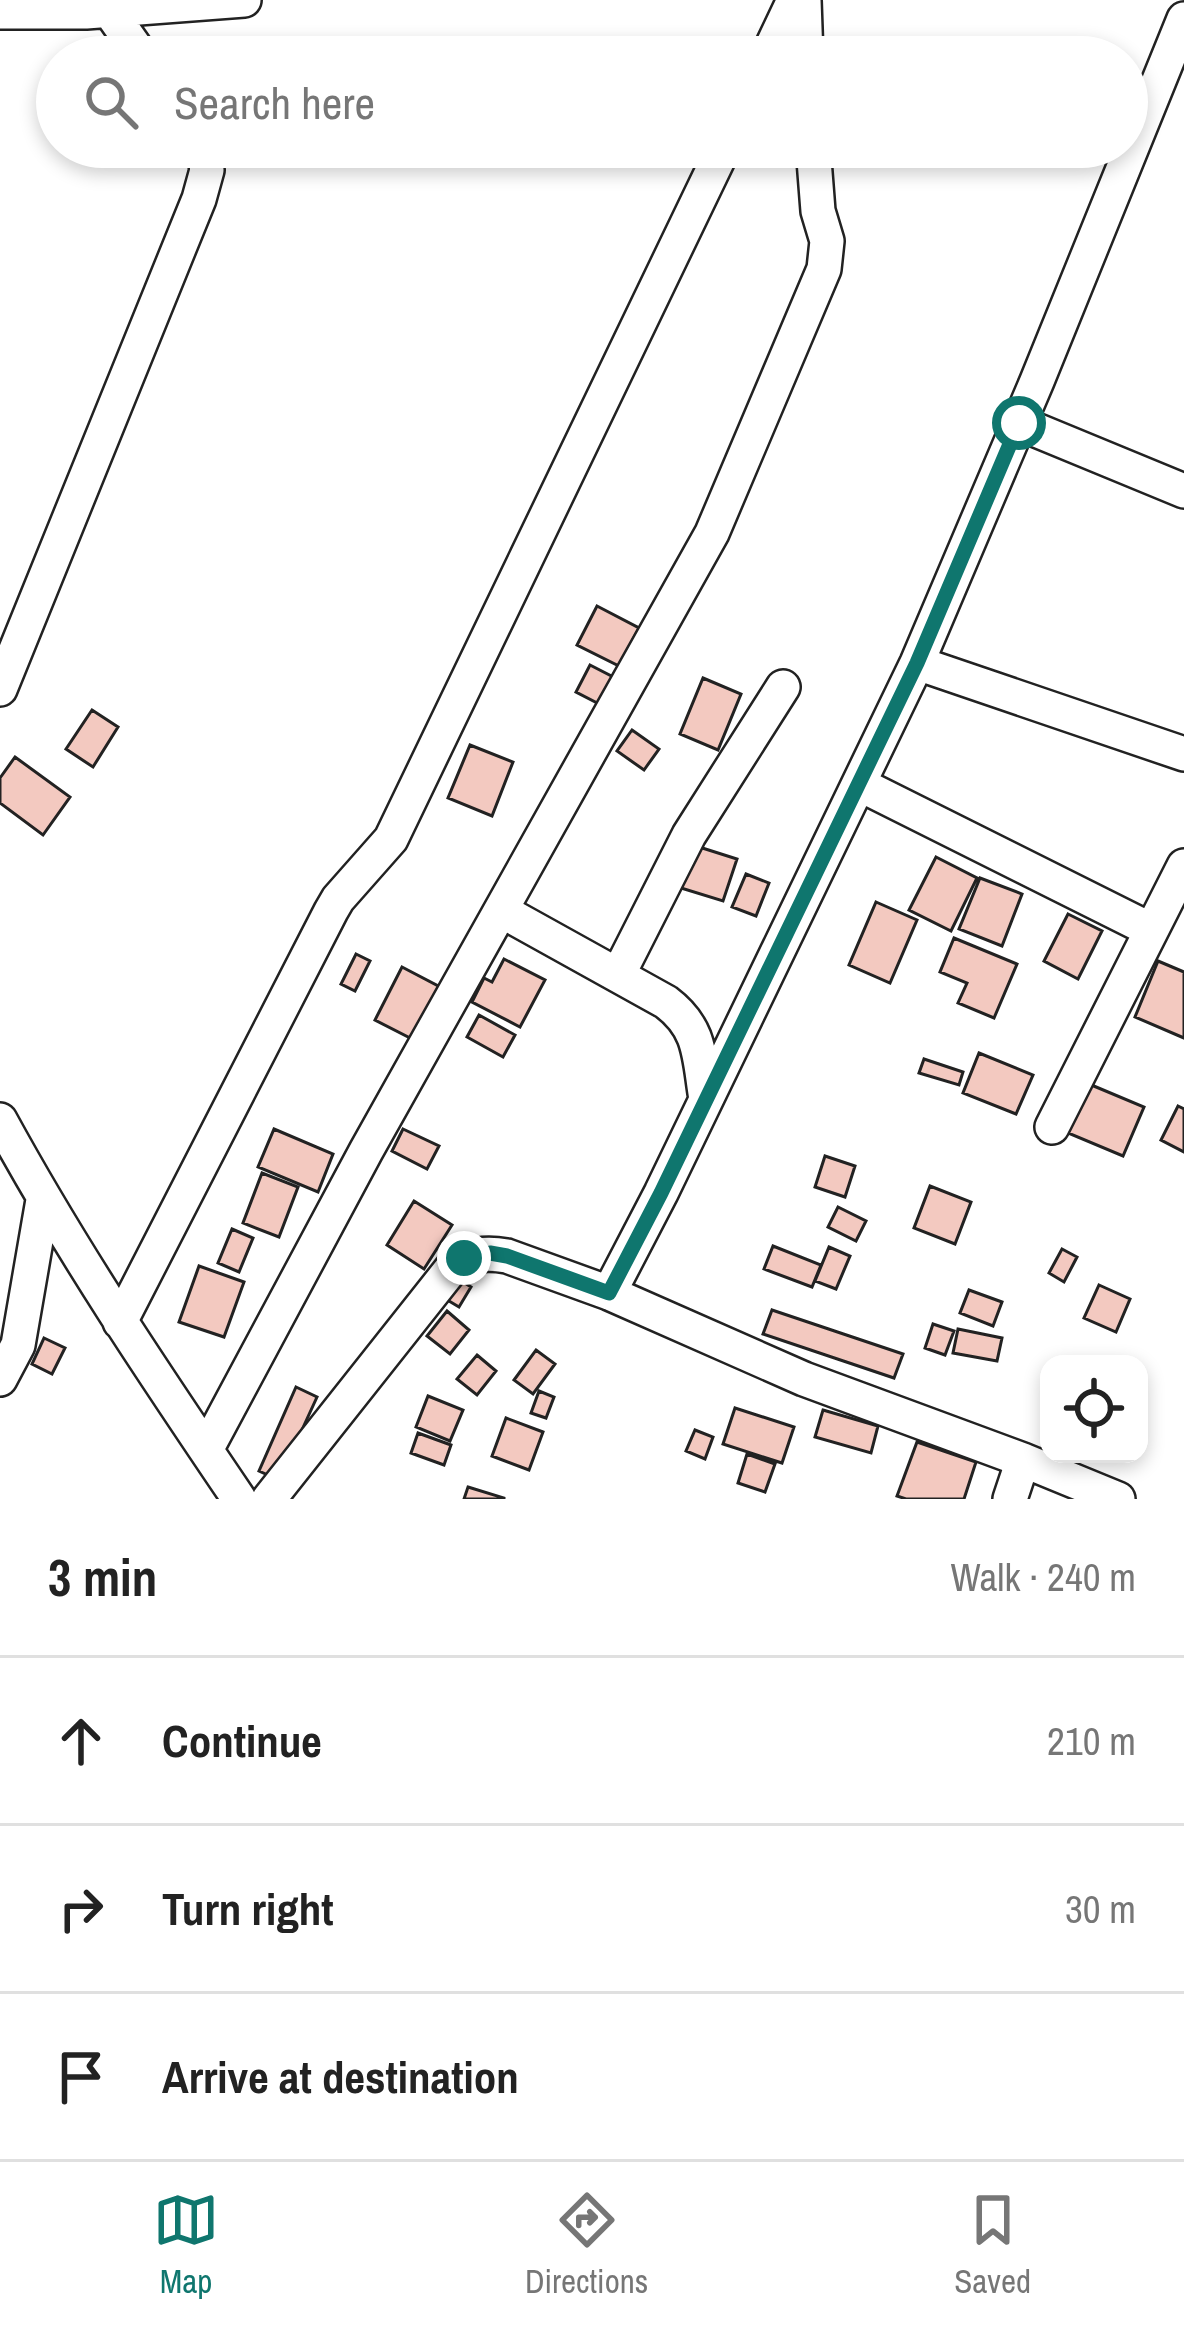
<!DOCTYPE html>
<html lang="en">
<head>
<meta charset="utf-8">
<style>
	body { margin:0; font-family:"Archivo Narrow",sans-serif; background:#f2f2f2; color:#222 }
	.controls { position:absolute; right:36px; bottom:36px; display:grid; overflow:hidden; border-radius:24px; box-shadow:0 6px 18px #0003 }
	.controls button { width:108px; height:108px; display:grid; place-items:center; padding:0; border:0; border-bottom:3px solid #e0e0e0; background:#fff; color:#222; font:60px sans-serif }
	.stop { position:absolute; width:36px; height:36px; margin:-27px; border:9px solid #0f766e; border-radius:50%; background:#fff }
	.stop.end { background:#0f766e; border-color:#fff; box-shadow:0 3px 12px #0008 }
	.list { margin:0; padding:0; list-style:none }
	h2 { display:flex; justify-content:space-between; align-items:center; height:156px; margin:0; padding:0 48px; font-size:51px }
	h2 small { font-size:39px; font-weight:400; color:#767676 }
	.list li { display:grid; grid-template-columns:78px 1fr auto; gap:36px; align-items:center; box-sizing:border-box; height:168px; padding:0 48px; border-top:3px solid #e0e0e0 }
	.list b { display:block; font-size:45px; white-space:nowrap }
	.list em { font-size:39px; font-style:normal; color:#767676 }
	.icon { flex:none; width:66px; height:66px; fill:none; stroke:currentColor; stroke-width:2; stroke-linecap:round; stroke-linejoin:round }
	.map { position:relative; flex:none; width:1184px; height:1499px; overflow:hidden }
	.search { position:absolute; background:#fff; box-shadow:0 6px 18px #0003; left:36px; right:36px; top:36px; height:132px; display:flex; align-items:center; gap:30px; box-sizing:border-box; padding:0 42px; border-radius:66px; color:#767676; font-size:45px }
	.sheet { height:660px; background:#fff }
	nav { display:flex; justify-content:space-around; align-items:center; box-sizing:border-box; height:168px; border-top:3px solid #e0e0e0; background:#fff; font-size:33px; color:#767676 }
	nav a { display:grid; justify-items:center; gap:6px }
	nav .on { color:#0f766e }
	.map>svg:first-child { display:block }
</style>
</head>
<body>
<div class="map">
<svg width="1184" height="1499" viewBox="0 0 1184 1499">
	<rect width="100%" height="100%" fill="#fff"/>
	<!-- building -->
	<path fill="#f3c9c0" stroke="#222" stroke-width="3" d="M597,606L639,628L619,666L577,645Z
		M590,665L619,680L605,707L576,692Z
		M703,678L741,694L718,750L680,734Z
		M92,710L118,727L93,767L66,749Z
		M632,730L659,749L644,770L617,751Z
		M470,745L513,762L492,816L448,798Z
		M15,757L70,797L43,835L0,803V778Z
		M696,846L737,859L723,901L681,888Z
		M936,857L977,878L951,931L909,910Z
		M746,874L769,883L756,916L732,907Z
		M980,878L1022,894L1002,946L959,929Z
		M876,902L917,920L890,983L849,965Z
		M1068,914L1102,931L1078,979L1044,961Z
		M954,938L1017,964L994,1018L958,1003L967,983L940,972Z
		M356,954L370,961L355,991L341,984Z
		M504,959L545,980L520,1027L472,1002L484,978L492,982Z
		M1158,961L1184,972V1038L1135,1017Z
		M402,967L442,988L416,1041L375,1020Z
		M479,1015L515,1035L503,1057L467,1037Z
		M979,1053L1033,1075L1016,1114L963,1093Z
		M924,1059L963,1072L959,1085L919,1073Z
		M1089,1084L1144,1107L1123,1156L1068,1133Z
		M1178,1106L1184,1109V1152L1161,1140Z
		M274,1129L333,1154L318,1192L258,1167Z
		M403,1129L439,1146L427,1169L392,1151Z
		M825,1156L855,1166L845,1197L815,1187Z
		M262,1173L298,1187L279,1237L243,1223Z
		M930,1186L971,1202L955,1244L914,1228Z
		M414,1201L452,1225L424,1269L387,1245Z
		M838,1207L866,1221L856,1241L828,1227Z
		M232,1229L253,1238L239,1272L218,1263Z
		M773,1246L821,1265L812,1287L764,1269Z
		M829,1247L850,1256L836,1289L815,1281Z
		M1062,1249L1077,1257L1064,1282L1049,1273Z
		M199,1266L244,1282L224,1337L179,1322Z
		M457,1278L471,1287L459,1307L444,1298Z
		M1099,1285L1130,1299L1116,1332L1084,1318Z
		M969,1290L1002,1302L993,1326L960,1313Z
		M772,1310L903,1354L894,1378L763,1334Z
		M447,1311L469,1330L450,1354L427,1336Z
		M933,1324L954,1331L945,1355L925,1348Z
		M958,1329L1002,1338L997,1361L953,1353Z
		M44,1338L65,1348L52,1374L32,1364Z
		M536,1350L555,1364L533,1394L514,1380Z
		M477,1355L496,1371L477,1395L457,1379Z
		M296,1387L317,1397L279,1480L259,1471Z
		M539,1391L554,1397L546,1418L531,1413Z
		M428,1396L463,1410L450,1441L416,1427Z
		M735,1408L794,1427L782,1463L723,1444Z
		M823,1410L878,1426L871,1453L815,1437Z
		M506,1418L543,1432L529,1470L492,1456Z
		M695,1430L713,1437L705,1459L686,1451Z
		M418,1433L451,1445L444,1465L411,1453Z
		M917,1442L976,1462L964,1499H906L897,1496Z
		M747,1454L775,1464L765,1492L738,1483Z
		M468,1487L504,1498V1499H464Z"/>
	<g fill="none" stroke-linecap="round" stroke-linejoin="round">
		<defs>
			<path id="minor" d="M804,0L806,57
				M109,10L142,57
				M0,12H86L244,0
				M767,57L794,0
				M1019,423L1184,491
				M917,663L1184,754
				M0,689L199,199L207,170L203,147
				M859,784L1151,930
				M502,911L666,1002C702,1029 699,1058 706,1099
				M618,975L689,835L783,687
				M0,1120C72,1252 155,1375 239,1499
				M1052,1127L1184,866
				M609,1293L661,1193L917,663L1037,381L1184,19
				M120,1322L331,911L338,899L391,839L724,147
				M0,1379L18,1345L43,1200
				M206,1450L366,1151L712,533L824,269L827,241L818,211L813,147
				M269,1499L452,1268C471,1254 484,1252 507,1256L609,1293L804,1379L1023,1460L1118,1499
				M1010,1499L1023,1460"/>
		</defs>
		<!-- minor casing -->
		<use href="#minor" stroke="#222" stroke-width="38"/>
		<!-- minor -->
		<use href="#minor" stroke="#fff" stroke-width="33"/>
	</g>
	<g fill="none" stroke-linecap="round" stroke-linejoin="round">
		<!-- route -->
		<path stroke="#0f766e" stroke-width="15" d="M464,1258L490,1253L507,1256L609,1293L661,1193L917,663L1019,423"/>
	</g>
</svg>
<div class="controls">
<button><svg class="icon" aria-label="locate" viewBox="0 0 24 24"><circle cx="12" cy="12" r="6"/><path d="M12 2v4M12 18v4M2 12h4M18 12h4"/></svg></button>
</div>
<div class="stop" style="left:1019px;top:423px"></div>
<div class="stop end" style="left:464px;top:1258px"></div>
<div class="search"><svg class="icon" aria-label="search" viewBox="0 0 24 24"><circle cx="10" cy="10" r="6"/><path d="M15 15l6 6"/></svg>Search here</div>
</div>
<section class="sheet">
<h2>3 min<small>Walk · 240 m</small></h2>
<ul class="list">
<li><svg class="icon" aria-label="ahead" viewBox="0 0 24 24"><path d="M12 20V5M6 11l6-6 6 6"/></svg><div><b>Continue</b></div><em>210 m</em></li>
<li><svg class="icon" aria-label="right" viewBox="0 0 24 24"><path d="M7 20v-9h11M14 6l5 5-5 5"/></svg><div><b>Turn right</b></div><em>30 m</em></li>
<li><svg class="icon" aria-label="arrive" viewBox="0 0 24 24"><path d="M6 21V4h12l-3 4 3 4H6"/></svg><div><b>Arrive at destination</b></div></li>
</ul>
</section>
<nav>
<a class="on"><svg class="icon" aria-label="map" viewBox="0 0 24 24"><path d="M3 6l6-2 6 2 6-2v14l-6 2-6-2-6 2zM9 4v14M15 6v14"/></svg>Map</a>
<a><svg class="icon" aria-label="directions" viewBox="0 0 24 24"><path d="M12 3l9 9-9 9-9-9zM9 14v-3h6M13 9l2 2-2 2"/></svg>Directions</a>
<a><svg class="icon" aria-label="saved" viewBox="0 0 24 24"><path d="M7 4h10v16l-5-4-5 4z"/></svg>Saved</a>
</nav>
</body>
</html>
